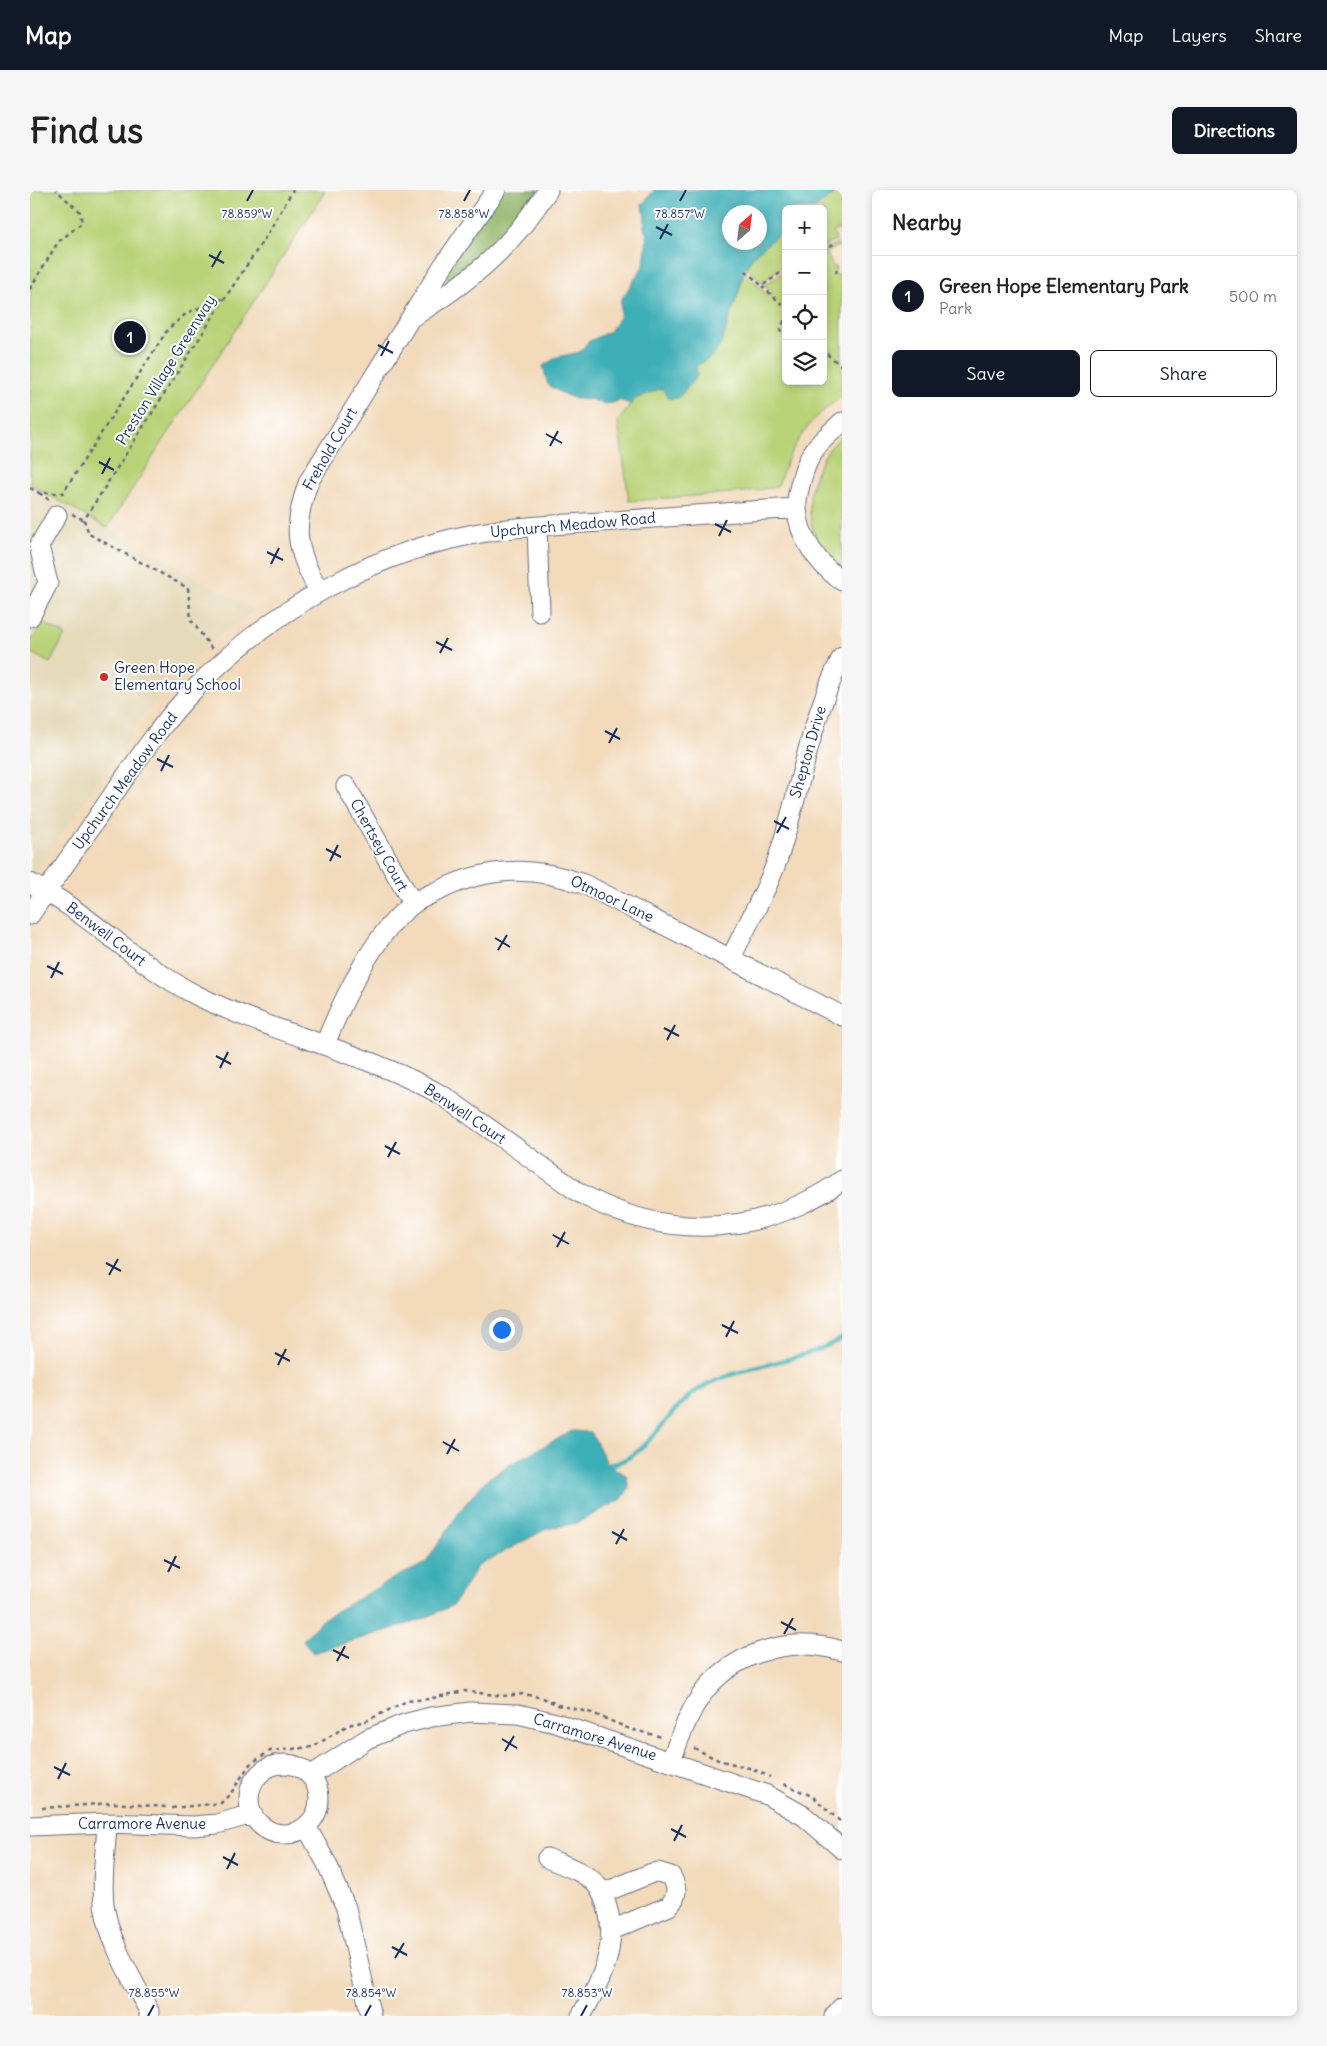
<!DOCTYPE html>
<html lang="en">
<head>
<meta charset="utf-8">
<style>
	body { margin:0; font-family:Delius,sans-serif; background:#f6f6f6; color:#222 }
	.controls { position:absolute; right:15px; top:15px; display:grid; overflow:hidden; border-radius:8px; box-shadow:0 2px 8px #0003 }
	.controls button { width:45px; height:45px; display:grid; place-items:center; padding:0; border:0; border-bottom:1px solid #e0e0e0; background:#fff; color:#222; font:25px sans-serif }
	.compass { position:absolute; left:692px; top:15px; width:45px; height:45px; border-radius:50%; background:#fff; box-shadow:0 2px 8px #0003; rotate:28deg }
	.you { position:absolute; left:471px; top:1139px; width:18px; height:18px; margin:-12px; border:4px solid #fff; border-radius:50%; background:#1a73e8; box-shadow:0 0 0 8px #1a73e833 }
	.badge { display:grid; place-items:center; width:32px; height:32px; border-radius:50%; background:#111827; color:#fff; font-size:16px; font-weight:700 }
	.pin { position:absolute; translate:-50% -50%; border:2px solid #fff; box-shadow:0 1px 5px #0006 }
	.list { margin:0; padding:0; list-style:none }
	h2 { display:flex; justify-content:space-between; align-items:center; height:65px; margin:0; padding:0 20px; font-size:21px }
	h2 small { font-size:16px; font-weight:400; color:#767676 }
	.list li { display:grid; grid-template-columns:32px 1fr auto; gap:15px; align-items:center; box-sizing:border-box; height:80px; padding:0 20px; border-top:1px solid #e0e0e0 }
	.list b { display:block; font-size:19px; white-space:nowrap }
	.list p { margin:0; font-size:16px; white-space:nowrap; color:#767676 }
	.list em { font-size:16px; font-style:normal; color:#767676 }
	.actions { display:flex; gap:10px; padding:15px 20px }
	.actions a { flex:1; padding:11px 0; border:1px solid #111827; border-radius:8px; text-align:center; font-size:18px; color:#111827 }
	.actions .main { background:#111827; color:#fff }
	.icon { flex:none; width:28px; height:28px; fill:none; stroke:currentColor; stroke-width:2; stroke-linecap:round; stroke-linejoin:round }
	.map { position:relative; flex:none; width:812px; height:1826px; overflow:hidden; border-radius:8px }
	header { display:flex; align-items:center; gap:30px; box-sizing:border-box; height:70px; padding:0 25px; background:#111827; color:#fff }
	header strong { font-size:24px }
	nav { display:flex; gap:28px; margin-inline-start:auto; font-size:18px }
	.intro { display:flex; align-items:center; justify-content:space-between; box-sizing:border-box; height:120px; padding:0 30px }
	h1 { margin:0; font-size:35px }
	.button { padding:12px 22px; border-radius:8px; background:#111827; color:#fff; font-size:18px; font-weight:700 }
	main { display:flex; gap:30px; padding:0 30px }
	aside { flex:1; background:#fff; border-radius:8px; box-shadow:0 2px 8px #0003 }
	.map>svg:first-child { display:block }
</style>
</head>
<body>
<header>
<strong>Map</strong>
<nav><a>Map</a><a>Layers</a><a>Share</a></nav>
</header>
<div class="intro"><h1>Find us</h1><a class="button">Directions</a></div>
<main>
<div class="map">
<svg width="812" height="1826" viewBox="0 0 812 1826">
	<rect width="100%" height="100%" fill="#fff"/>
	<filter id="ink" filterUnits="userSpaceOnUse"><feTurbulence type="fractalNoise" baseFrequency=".02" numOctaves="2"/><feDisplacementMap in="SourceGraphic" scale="10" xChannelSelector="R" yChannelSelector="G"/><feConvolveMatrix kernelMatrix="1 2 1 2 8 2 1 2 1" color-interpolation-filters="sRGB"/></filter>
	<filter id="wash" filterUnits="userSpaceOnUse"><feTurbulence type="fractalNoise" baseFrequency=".0096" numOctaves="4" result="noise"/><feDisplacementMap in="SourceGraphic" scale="20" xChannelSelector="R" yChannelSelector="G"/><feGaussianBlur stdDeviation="1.12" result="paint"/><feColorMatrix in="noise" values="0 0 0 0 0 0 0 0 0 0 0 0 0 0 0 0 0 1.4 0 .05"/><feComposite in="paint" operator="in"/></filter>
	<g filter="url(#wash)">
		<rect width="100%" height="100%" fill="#f2dabb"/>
		<!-- built -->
		<path fill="#e5daba" d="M0,294L224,420L181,452L116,522L0,690Z"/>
		<!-- green -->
		<path fill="#b9d277" stroke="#6a806a" d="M0,0H296L77,338L0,294Z
			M812,0V38L803,42L806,50L793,57V19H782Z
			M756,38V75L743,83L733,93L716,78L722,67Z
			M807,53L809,56L796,63L804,77H806L804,83L812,87V207C779,228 760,256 749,293L746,297L715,302L599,311L588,231L605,209L632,198L638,208H648L667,186L666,176L684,165L691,153L709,101L714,81L739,106L743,102L735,95L756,80V191H793V61Z
			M812,246V377C765,347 773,279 812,246Z
			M12,432L35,445L20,473L0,462V453Z"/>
		<!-- forest -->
		<path fill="#92b468" stroke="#567263" d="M471,0H509L452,71L418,92L415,81Z"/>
		<!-- water -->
		<path fill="#3eafb6" stroke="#2c6f8a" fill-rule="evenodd" d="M624,0H811L782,19H756V38L722,67L712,85L709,101L691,153L684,165L666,176L667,186L648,208H638L632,198L605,209L600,214L589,210C580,216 570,214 561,209C545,212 531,203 518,195L513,176L527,167L550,162L558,152L580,141L590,126L591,110L614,75L617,47L614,38L615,26L612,15ZM699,22H729V52H699Z
			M542,1241L561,1242L578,1275L596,1285L599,1298L592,1309L547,1333L516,1339L448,1376L423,1415L391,1430L283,1463L273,1450L293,1429L366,1387L395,1374L432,1318L456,1290L481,1274Z"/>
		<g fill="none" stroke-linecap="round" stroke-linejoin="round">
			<!-- stream -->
			<path stroke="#3eafb6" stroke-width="4.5" d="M578,1275C618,1270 636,1219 668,1200C702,1179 746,1175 784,1161C793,1157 804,1154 812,1148"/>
		</g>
	</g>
	<g filter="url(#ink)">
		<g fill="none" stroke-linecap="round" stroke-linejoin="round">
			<defs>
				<path id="minor" d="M386,125C445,87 479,60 518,0
					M812,232C803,241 792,249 785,259C778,268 774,280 771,291C769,299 766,309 767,318C768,347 789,375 812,391
					M507,337L510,422
					M289,401C265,359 262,337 279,291L411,79L466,0
					M0,427L18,393L9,356L27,325
					M316,596L383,714
					M0,693C61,723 108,777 170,807C249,845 338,863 415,907L548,1002C617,1042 696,1048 769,1015C784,1008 799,1000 812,990
					M0,725C27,685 55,646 82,606C106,572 129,537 158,506C239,419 350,356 469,340C507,335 547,334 585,331C646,326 706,322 767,318
					M701,768C716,736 735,705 747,671C770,604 779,531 812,467
					M295,854C313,810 344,742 383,714C390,708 401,704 410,700C459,676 505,676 556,695L812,826
					M641,1571C648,1552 655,1532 665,1515C695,1464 757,1444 812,1461
					M219 1609a35 35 0 1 1 70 0a35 35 0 1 1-70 0Z
					M280,1586L337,1549L374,1534L401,1527L441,1522L488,1524L526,1533L737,1605L774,1626L812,1659
					M77,1633C76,1659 71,1688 74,1714C79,1752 101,1787 119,1821V1826
					M0,1636L77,1633L164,1636L187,1634L222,1624
					M276,1636L297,1674L316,1718L341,1826
					M517,1668C533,1675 553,1681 565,1693C572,1700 574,1708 577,1717C589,1756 570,1793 551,1826
					M573,1703L622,1683L628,1682L641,1686C648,1698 648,1706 639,1716L582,1740
					M804,1826L812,1817"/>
			</defs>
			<!-- minor casing -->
			<use href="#minor" stroke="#666b7f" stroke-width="21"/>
			<!-- path -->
			<path stroke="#666b7f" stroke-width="2.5" stroke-dasharray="4 4" stroke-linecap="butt" d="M793,60L807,52
				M716,81L732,96L756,79
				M806,83L808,75
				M732,96L756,118
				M0,99L28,52L52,33L50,22L26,0
				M750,142L756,126
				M793,157L799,166L812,176
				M0,298L9,303H33L138,139L157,123L194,108
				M9,303L21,311
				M42,324L54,330
				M182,459L161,430L158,398L59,344L54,330L195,108L237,45L263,0
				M664,1558L688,1570L723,1579L740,1587
				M754,1594L782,1606L812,1633
				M12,1618L83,1613L136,1617
				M142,1618L191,1613L201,1603L220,1574L240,1561L283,1557L318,1535L336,1531L377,1511L398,1509L434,1501L472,1506L494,1504L513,1508L528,1515L562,1523L600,1539L632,1547"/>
			<!-- minor -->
			<use href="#minor" stroke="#fff" stroke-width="19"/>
		</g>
	</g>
	<!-- ticks -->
	<path fill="none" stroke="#1b2f5e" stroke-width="2" d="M217,11L223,0M434,11L440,0M650,11L656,0M626,37L642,45M630,49L638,34M179,65L194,73M182,77L191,61M348,155L363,163M351,166L359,151M516,244L532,253M520,256L528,241M69,272L84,280M72,284L80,268M685,334L701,342M689,346L697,330M237,362L253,370M241,374L249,358M406,452L422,460M410,463L418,448M575,541L590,549M579,553L587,538M127,569L143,577M131,581L139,565M744,631L759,639M747,643L756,627M296,659L311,667M300,671L308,655M465,748L480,757M468,760L477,745M17,776L33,784M21,788L29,772M634,838L649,846M637,850L645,835M186,866L201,874M190,878L198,862M355,956L370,964M358,967L366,952M523,1045L539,1054M527,1057L535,1042M76,1073L91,1081M79,1085L88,1069M692,1135L708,1143M696,1147L704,1131M245,1163L260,1171M248,1175L256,1159M413,1252L429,1261M417,1264L425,1249M582,1342L597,1350M586,1354L594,1339M134,1370L150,1378M138,1382L146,1366M751,1432L766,1440M754,1444L763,1428M303,1460L319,1468M307,1471L315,1456M472,1549L487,1558M475,1561L484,1546M24,1577L40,1585M28,1589L36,1573M641,1639L656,1647M644,1651L652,1635M193,1667L208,1675M197,1679L205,1663M362,1757L377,1765M365,1768L374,1753M118,1826L124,1815M335,1826L341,1815M551,1826L557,1815"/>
	<!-- markers -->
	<circle fill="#c8321e" stroke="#fff" stroke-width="2" cx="74" cy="487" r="5"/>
	<g text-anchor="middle" stroke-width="4" stroke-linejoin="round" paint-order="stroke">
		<!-- street labels -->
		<g font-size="15" fill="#1b2f5e" stroke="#fff">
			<text transform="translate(136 180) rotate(-58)" y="5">Preston Village Greenway</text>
			<text transform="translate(300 259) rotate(-60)" y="5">Frehold Court</text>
			<text transform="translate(543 335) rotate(-5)" y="5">Upchurch Meadow Road</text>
			<text transform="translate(778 562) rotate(-74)" y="5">Shepton Drive</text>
			<text transform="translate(95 591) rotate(-54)" y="5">Upchurch Meadow Road</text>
			<text transform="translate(349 655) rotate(61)" y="5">Chertsey Court</text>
			<text transform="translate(582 709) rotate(25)" y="5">Otmoor Lane</text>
			<text transform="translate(76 744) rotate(37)" y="5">Benwell Court</text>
			<text transform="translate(435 924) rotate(34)" y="5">Benwell Court</text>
			<text transform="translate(565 1547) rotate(17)" y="5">Carramore Avenue</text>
			<text x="112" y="1639">Carramore Avenue</text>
		</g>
		<!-- poi labels -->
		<g font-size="15" fill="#1b2f5e" stroke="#fff" text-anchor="start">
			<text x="84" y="483">Green Hope<tspan x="84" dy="17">Elementary School</tspan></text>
		</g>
	</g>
	<g font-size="12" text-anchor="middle" fill="#1b2f5e" stroke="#fff" stroke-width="4" stroke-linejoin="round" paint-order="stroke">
		<text x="217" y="28">78.859°W</text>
		<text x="434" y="28">78.858°W</text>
		<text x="650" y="28">78.857°W</text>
		<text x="124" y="1807">78.855°W</text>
		<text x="341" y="1807">78.854°W</text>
		<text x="557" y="1807">78.853°W</text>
	</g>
</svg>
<div class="controls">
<button>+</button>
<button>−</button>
<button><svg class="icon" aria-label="locate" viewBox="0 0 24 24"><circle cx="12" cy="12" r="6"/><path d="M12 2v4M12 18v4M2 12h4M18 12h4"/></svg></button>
<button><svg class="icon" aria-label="layers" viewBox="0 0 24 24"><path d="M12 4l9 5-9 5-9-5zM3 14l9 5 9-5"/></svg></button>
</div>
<svg class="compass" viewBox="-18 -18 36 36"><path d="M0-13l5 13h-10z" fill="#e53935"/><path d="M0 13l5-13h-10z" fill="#767676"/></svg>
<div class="you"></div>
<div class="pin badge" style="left:100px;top:147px">1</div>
</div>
<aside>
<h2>Nearby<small></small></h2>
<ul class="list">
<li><span class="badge">1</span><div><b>Green Hope Elementary Park</b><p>Park</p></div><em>500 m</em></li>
</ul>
<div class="actions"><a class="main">Save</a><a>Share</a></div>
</aside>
</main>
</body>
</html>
